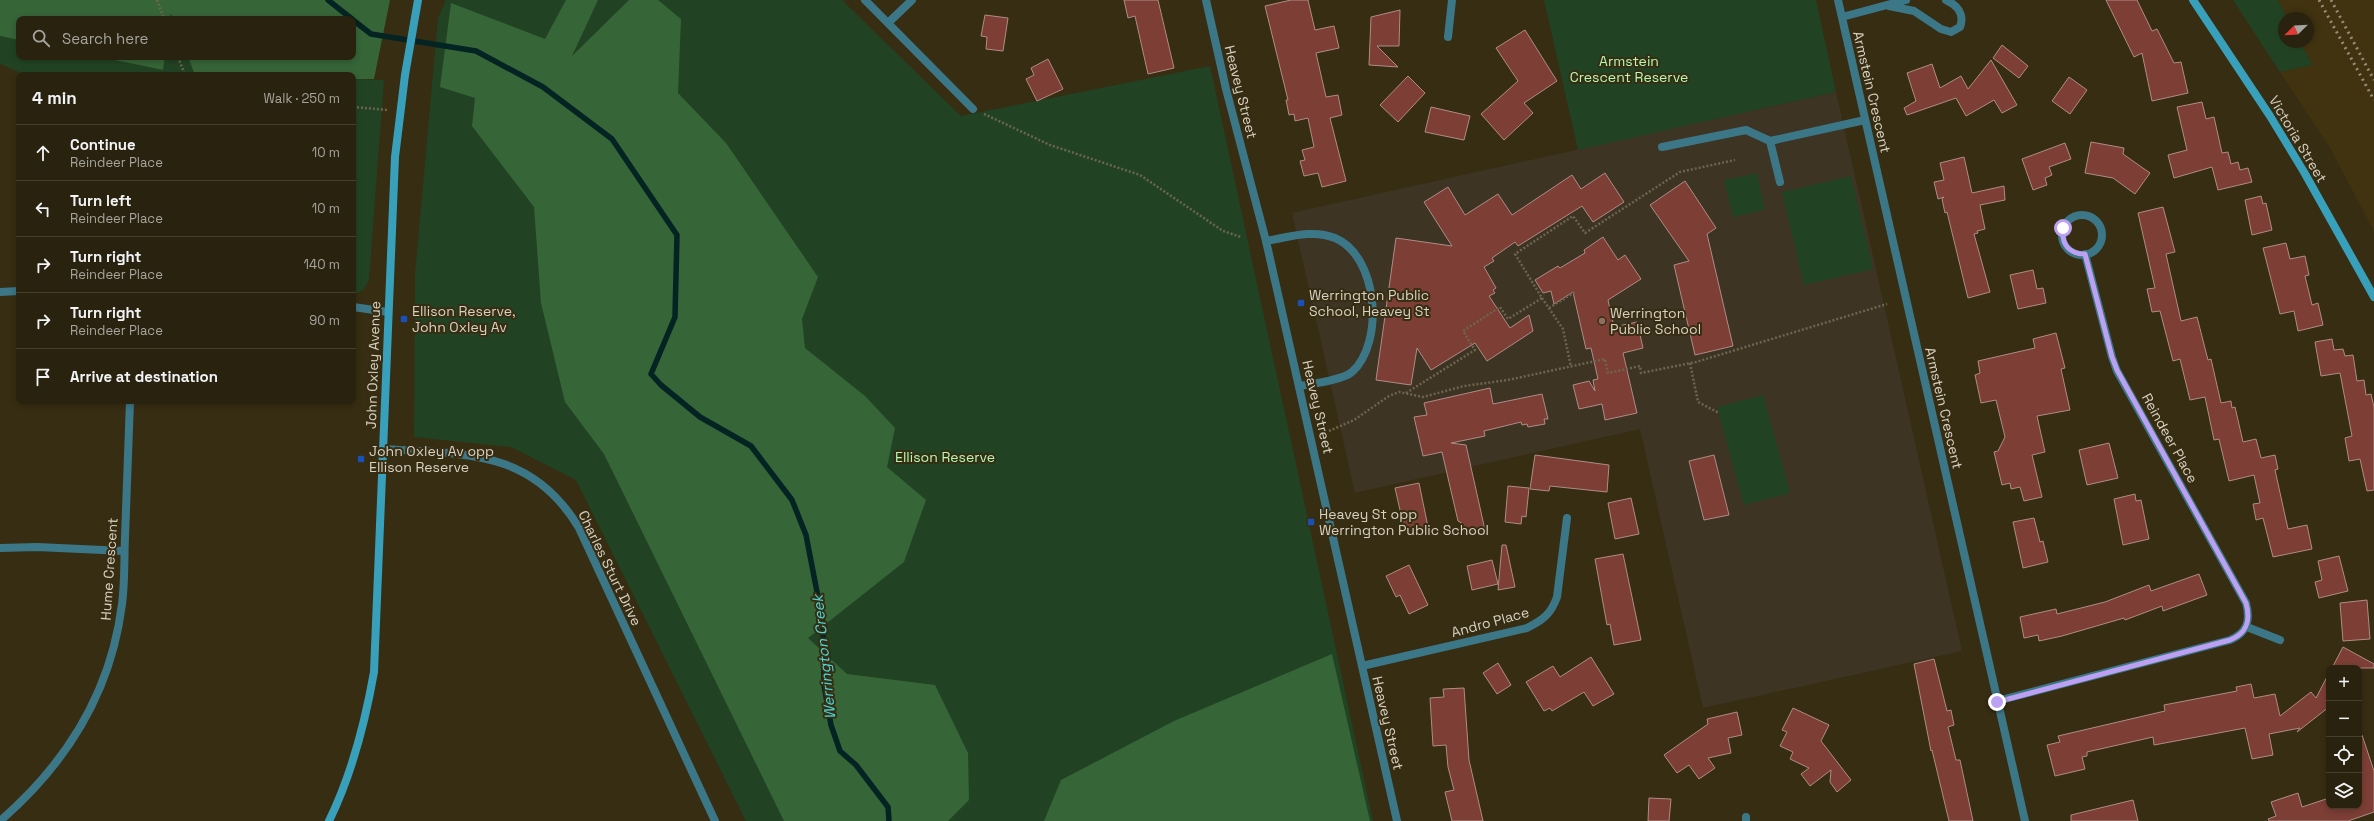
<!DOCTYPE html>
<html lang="en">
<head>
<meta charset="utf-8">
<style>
	body { margin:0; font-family:"Space Grotesk",sans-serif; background:#312a17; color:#f1f3f6 }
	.controls { position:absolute; right:12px; bottom:12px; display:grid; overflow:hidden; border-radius:8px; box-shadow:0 2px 6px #0003 }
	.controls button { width:36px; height:36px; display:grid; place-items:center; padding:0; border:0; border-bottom:1px solid #453f2e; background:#29220e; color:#f1f3f6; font:20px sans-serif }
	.compass { position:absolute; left:2278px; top:12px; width:36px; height:36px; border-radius:50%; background:#29220e; box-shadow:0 2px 6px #0003; rotate:246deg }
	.stop { position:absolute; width:12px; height:12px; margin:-9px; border:3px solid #bca0f2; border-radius:50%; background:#fff }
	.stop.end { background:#bca0f2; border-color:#fff; box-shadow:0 1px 4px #0008 }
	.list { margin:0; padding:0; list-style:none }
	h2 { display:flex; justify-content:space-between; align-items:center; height:52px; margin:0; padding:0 16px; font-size:17px }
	h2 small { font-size:13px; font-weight:400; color:#a5a49e }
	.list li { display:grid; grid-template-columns:26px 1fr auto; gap:12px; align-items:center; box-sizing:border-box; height:56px; padding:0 16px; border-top:1px solid #453f2e }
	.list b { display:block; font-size:15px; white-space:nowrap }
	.list p { margin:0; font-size:13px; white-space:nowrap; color:#a5a49e }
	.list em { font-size:13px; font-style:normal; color:#a5a49e }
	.icon { flex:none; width:22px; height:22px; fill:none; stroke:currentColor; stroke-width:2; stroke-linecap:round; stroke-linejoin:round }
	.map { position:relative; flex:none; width:2374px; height:821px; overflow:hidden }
	.search { position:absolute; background:#29220e; box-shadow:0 2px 6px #0003; left:16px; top:16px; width:340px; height:44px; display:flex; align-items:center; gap:10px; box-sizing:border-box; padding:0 14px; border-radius:8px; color:#a5a49e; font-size:15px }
	.panel { position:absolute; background:#29220e; box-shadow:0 2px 6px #0003; left:16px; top:72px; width:340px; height:332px; border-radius:8px }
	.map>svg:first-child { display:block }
</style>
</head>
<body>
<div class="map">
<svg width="2374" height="821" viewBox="0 0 2374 821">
	<rect width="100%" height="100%" fill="#372d12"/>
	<!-- built -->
	<path fill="#413310" d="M2278,0H2374V231L2330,148L2280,72L2312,65L2300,42H2308V18H2287Z"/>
	<!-- education -->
	<path fill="#3d3424" d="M1836,92L1962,651L1703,708L1640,429L1355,493L1292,213Z"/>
	<!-- green -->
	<path fill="#214323" d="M446,0H842L961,116L1210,66L1373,821H746L576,480L511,447L414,437L415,274L438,18Z
		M1544,0H1816L1836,92L1578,150Z
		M2233,0H2278L2287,18H2284V42H2300L2312,65L2280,72Z
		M0,36L19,40V57H100L163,70L165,57H188L195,75H203H26L0,64Z
		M353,79L384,80L369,280L363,290L353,295Z
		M1757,173L1765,210L1733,217L1724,180Z
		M1851,176L1873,269L1804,285L1782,192Z
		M1763,395L1790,493L1744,505L1717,407Z"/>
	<!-- forest -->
	<path fill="#366538" d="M0,0H390L374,79H353V75H195L188,57H353V19H173L171,14L170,19H19V40L0,36Z
		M566,0H598L572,56L629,0H658L681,19L678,93L726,143L818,277L802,319L805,348L865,396L895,428L887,467L926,500L904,562L808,638L847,674L935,685L968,753L969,800L948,821H784L604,454L565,402L541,303L534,207L472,126L475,98L440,87L451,3L545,39Z
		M100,57H165L163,70Z
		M1332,654L1370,821H1044L1061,780L1174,721Z"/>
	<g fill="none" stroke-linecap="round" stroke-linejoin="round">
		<!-- stream -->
		<path stroke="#042323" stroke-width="5.5" d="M328,0L352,19
			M353,20L371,34L476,51L543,87L612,139L677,235L675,317L651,374L661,385L700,417L751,446L792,500L806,535L823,623L824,685L831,725L840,751L856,765L888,807L889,821"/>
	</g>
	<!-- building -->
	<path fill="#7c3e35" stroke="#af8c86" d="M1124,0H1158L1174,68L1148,74L1135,16L1128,18Z
		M1291,0H1308L1315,30L1334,26L1339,48L1316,53L1326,97L1338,95L1342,115L1330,118L1346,181L1322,187L1318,173L1304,176L1300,161L1305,160L1302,150L1314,147L1308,118L1295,121L1294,114L1289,115L1286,100H1288L1265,6Z
		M2106,0H2137L2152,31L2157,29L2174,63L2181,62L2188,93L2152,101L2142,53L2134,57Z
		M1400,10L1399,46H1377L1398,67L1369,65L1371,17Z
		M985,15L1008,18L1003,51L986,49L987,37L981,36Z
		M1525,30L1557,81L1524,103L1533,113L1504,140L1481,114L1518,81L1496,48Z
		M2002,45L2028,66L2019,78L1993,58Z
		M1048,59L1063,89L1037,101L1026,79L1034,75L1031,68Z
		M1991,60L2017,105L2002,113L1994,100L1966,116L1956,98L1907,115L1904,108L1916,101L1907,73L1932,64L1940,88L1961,76L1968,89Z
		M1408,76L1425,93L1398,122L1380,105Z
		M2069,77L2087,90L2070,114L2052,101Z
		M2202,102L2206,119L2214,117L2222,153L2228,152L2231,164L2238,162L2240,170L2248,168L2252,182L2218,190L2212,167L2174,178L2168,155L2187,150L2177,107Z
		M1431,107L1470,116L1464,140L1425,132Z
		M2091,142L2124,148L2123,154L2150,173L2135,194L2113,178L2085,173Z
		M2065,143L2071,159L2049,167L2052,175L2045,178L2047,185L2033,190L2022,159Z
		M1964,157L1972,193L2004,186L2005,200L1980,205L1985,229L1977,231L1978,233L1974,234L1990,292L1968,298L1947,212L1945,213L1942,199L1944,197L1938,199L1934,182L1944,180L1940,163Z
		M1605,173L1624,202L1593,222L1582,206L1518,246L1515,242L1492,258L1494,261L1484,267L1496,288L1493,290L1495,293L1489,296L1510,328L1529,315L1533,331L1487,361L1475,343L1431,370L1417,348L1411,385L1376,380L1396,238L1452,246L1424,202L1448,187L1465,215L1498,194L1512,215L1572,175L1581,189Z
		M1685,181L1716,228L1707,234L1733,346L1695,355L1674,265L1689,261L1650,205Z
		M2261,196L2263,204L2266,203L2272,230L2252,235L2245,200Z
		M2163,207L2175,252L2166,254L2181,321L2197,317L2208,360L2211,359L2221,403L2231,401L2232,408L2235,407L2243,442L2256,439L2261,458L2275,455L2278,469L2275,470L2288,529L2307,525L2312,549L2273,557L2263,518L2256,520L2253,504L2260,503L2254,475L2229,481L2219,439L2214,440L2205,397L2190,400L2180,359L2173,361L2160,311L2152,312L2147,289L2155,288L2138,213Z
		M1603,237L1618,260L1625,255L1641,279L1608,300L1614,327L1637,322L1643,348L1623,353L1637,413L1605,420L1602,404L1579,409L1573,385L1589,381L1595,391L1593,380L1598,379L1591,348L1586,349L1573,292L1554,304L1551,291L1543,293L1535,280L1558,266L1560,268L1585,253L1584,250Z
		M2286,243L2290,259L2305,256L2309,275L2305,276L2312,305L2318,303L2323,325L2298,331L2294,311L2280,314L2263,248Z
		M2033,270L2037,289L2043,288L2046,303L2018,309L2010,275Z
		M2056,333L2065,368L2061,369L2070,410L2037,416L2045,452L2032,455L2042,497L2024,501L2020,487L2011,489L2010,483L2002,485L1994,452L1998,451L2005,437L1996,400L1981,403L1975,375L1980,373L1978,361L2035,348L2033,339Z
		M2332,339L2334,350L2343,349L2345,356L2353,355L2357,381L2364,380L2366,395L2371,394L2374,407V490L2367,491L2360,459L2349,461L2345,438L2352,436L2340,373L2321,376L2315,342Z
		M1490,388L1493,404L1542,394L1548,419H1544L1545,424L1528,427L1527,424L1522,425L1521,422L1484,431L1485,436L1451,443L1466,445L1485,530L1465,534L1463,524L1458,521L1442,452L1423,456L1414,417L1427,415L1424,403Z
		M2109,443L2118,478L2087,485L2079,450Z
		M1535,455L1609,465L1607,492L1550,486L1549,491L1530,489Z
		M1714,455L1729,515L1704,520L1689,461Z
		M1419,483L1428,527L1405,532L1395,488Z
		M1508,486L1529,488L1526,517L1522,516L1521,524L1505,522Z
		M2135,494L2136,501L2141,500L2149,539L2123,545L2114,499Z
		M1631,498L1639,534L1615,539L1608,503Z
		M2034,518L2040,542L2043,541L2048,562L2023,568L2013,522Z
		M1502,545H1506L1515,587L1498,590Z
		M1623,554L1641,640L1614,645L1610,624L1607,625L1595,559Z
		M2339,556L2348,591L2319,598L2315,582L2322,580L2318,561Z
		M1492,560L1498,584L1472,590L1467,566Z
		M1409,565L1428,605L1409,614L1400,595L1396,597L1386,576Z
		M2199,574L2207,595L2163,611L2162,606L2125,620L2124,618L2062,636L2039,641L2038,635L2024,638L2020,617L2056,609L2057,614L2105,602L2149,585L2151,591Z
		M2367,600L2370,639L2343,641L2340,603Z
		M2343,647L2374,664V668H2332Z
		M1591,657L1614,694L1593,706L1584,692L1552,711L1550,708L1544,711L1526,682L1553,666L1560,677Z
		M1934,659L1947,711L1951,710L1954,725L1948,727L1956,760H1960L1973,821H1949L1932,750L1931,751L1914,664Z
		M1498,663L1511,685L1497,694L1483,673Z
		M2329,673V707L2297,732L2300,728L2269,734L2273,755L2252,759L2245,728L2154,745L2153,737L2087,752V756L2082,757L2085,769L2055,776L2047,745L2060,742L2058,736L2165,711L2164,705L2237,691L2236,687L2251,684L2254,698L2275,694L2280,716L2311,692L2316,698Z
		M1464,688L1469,760L1483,821H1452L1445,792L1454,790L1448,767L1446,745L1433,746L1430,698L1444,697L1443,689Z
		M1793,708L1829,725L1821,741L1851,780L1837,792L1830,782L1831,770L1810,786L1801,774L1809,768L1790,759L1793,752L1780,746L1787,732L1782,730Z
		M1737,712L1742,735L1728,738L1731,753L1708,758L1715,768L1699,779L1689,765L1677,773L1664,755L1708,724L1707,719Z
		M2359,735H2362L2374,771V812L2348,821H2269L2268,819L2276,816L2271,802L2298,793L2302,807L2329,798V806H2359Z
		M1649,798L1671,799L1669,821H1648Z
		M2133,800L2138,821H2071V815Z"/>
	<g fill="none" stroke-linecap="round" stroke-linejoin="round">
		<!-- path -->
		<path stroke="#6e654e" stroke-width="2.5" stroke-dasharray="2 2" stroke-linecap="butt" d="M157,0L164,19
			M178,57L185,75
			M353,107L388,110
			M984,114L1050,145L1140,175L1223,231L1241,237
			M1542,298L1563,329L1571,367
			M1549,308L1575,292
			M1690,363L1698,402L1719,413
			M1406,393L1475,350L1463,331L1500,307L1508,319L1542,298L1515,254L1573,216L1585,233L1680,172L1735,160
			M1329,431L1354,420L1389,396L1399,392L1423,397L1464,386L1508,380L1605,359L1608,373L1640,366L1641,373L1696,362L1887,304"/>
		<!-- lane -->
		<path stroke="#3c7788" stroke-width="8" d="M1662,147L1746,130L1770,141
			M1780,182L1770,141L1865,120
			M1266,241C1289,237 1313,229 1335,238C1378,256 1385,342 1352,372C1343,380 1312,384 1299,386"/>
		<!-- street -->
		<path stroke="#3c7788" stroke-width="8" d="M865,0L973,109
			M1206,0L1226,89L1266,241L1397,821
			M1838,0L2025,821
			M1889,6L1914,11L1941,29L1951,32L1960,27C1965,14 1957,5 1946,0
			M1842,17L1906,0
			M888,23L912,0
			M1448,37L1452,0
			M2062 235a20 20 0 1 1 40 0a20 20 0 1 1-40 0Z
			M0,292L19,291
			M353,307L388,312
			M383,449C464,454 532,449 579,528L715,821
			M0,548L37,547L124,551
			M2247,627L2280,640
			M1362,666L1527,628C1543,620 1551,614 1557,597L1567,518
			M1997,701L2230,640C2247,633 2251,621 2246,603L2117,371L2112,357L2085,254
			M0,821C67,763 111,693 122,604C125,582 124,559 125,537C127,492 128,446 130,401
			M1746,821V817"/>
		<!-- secondary -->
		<path stroke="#38a0bb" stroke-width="8" d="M2193,0L2270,116L2304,172L2374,297
			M329,821C352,774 365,723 374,672L395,157L405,75L418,0"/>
		<!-- rail -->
		<path stroke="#958d79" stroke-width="3" stroke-dasharray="2 4" stroke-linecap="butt" d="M2319,0L2374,100
			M2331,0L2374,80"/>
	</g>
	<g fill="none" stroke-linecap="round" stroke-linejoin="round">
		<!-- route -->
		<path stroke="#bca0f2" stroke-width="5" d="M1997,702L2230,640C2247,633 2251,621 2246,603L2117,370L2112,357L2085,254C2069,254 2061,244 2063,228"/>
	</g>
	<!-- markers -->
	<g fill="#1a4fb4" stroke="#372d12" stroke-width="1.5">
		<rect x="1297" y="299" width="8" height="8" rx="2"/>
		<rect x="400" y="315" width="8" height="8" rx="2"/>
		<rect x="357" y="455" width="8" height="8" rx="2"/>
		<rect x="1307" y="518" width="8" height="8" rx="2"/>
	</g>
	<circle fill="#8d6e63" stroke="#372d12" stroke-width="1.5" cx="1602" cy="321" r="4"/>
	<g text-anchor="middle" stroke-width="4" stroke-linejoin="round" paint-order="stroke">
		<!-- park labels -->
		<g font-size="14" fill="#b2fab3" stroke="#372d12">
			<text x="1629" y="66">Armstein<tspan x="1629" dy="16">Crescent Reserve</tspan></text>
			<text x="945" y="462">Ellison Reserve</text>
		</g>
		<!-- street labels -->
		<g font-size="14" fill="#d8d1c2" stroke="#372d12">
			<text transform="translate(1241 92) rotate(76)" y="5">Heavey Street</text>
			<text transform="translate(1872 92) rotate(77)" y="5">Armstein Crescent</text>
			<text transform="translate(2298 139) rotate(59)" y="5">Victoria Street</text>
			<text transform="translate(373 365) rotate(-88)" y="5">John Oxley Avenue</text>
			<text transform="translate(1318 407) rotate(77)" y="5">Heavey Street</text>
			<text transform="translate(1944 408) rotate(77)" y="5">Armstein Crescent</text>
			<text transform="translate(2170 438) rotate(61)" y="5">Reindeer Place</text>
			<text transform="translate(610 568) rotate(64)" y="5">Charles Sturt Drive</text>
			<text transform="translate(109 569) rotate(-86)" y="5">Hume Crescent</text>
			<text transform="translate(1490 622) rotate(-15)" y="5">Andro Place</text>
			<text transform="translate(1388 723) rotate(77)" y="5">Heavey Street</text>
		</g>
		<!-- poi labels -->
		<g font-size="14" fill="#d8d1c2" stroke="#372d12" text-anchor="start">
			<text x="1309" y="300">Werrington Public<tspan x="1309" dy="16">School, Heavey St</tspan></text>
			<text x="412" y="316">Ellison Reserve,<tspan x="412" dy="16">John Oxley Av</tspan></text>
			<text x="1610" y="318">Werrington<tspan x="1610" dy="16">Public School</tspan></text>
			<text x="369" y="456">John Oxley Av opp<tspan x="369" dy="16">Ellison Reserve</tspan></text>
			<text x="1319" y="519">Heavey St opp<tspan x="1319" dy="16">Werrington Public School</tspan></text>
		</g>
		<!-- water labels -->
		<g font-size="15" font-style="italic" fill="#4bd8da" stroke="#372d12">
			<text transform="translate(824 657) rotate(-96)" y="5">Werrington Creek</text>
		</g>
	</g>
</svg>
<div class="controls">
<button>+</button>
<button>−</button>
<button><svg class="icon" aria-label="locate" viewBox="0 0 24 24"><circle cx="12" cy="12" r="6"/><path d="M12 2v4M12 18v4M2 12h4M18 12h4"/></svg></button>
<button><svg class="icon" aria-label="layers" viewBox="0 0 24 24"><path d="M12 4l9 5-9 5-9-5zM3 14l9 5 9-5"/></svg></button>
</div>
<svg class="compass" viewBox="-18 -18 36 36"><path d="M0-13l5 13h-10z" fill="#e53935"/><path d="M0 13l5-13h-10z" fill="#a5a49e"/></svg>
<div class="stop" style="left:2063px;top:228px"></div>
<div class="stop end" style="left:1997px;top:702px"></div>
<div class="search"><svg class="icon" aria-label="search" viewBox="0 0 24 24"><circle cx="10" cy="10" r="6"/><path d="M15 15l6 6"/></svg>Search here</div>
<section class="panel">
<h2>4 min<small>Walk · 250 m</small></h2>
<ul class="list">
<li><svg class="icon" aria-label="ahead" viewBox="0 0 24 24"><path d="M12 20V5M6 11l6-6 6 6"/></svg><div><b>Continue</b><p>Reindeer Place</p></div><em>10 m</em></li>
<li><svg class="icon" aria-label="left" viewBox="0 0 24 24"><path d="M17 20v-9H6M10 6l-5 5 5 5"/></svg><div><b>Turn left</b><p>Reindeer Place</p></div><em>10 m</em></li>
<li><svg class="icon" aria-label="right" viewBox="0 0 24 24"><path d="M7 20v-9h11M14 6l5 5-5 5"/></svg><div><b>Turn right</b><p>Reindeer Place</p></div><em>140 m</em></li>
<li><svg class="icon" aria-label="right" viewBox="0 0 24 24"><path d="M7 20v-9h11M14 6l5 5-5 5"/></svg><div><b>Turn right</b><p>Reindeer Place</p></div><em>90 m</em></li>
<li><svg class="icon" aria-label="arrive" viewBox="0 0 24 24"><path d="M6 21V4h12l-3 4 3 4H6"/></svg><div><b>Arrive at destination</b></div></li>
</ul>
</section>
</div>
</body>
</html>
